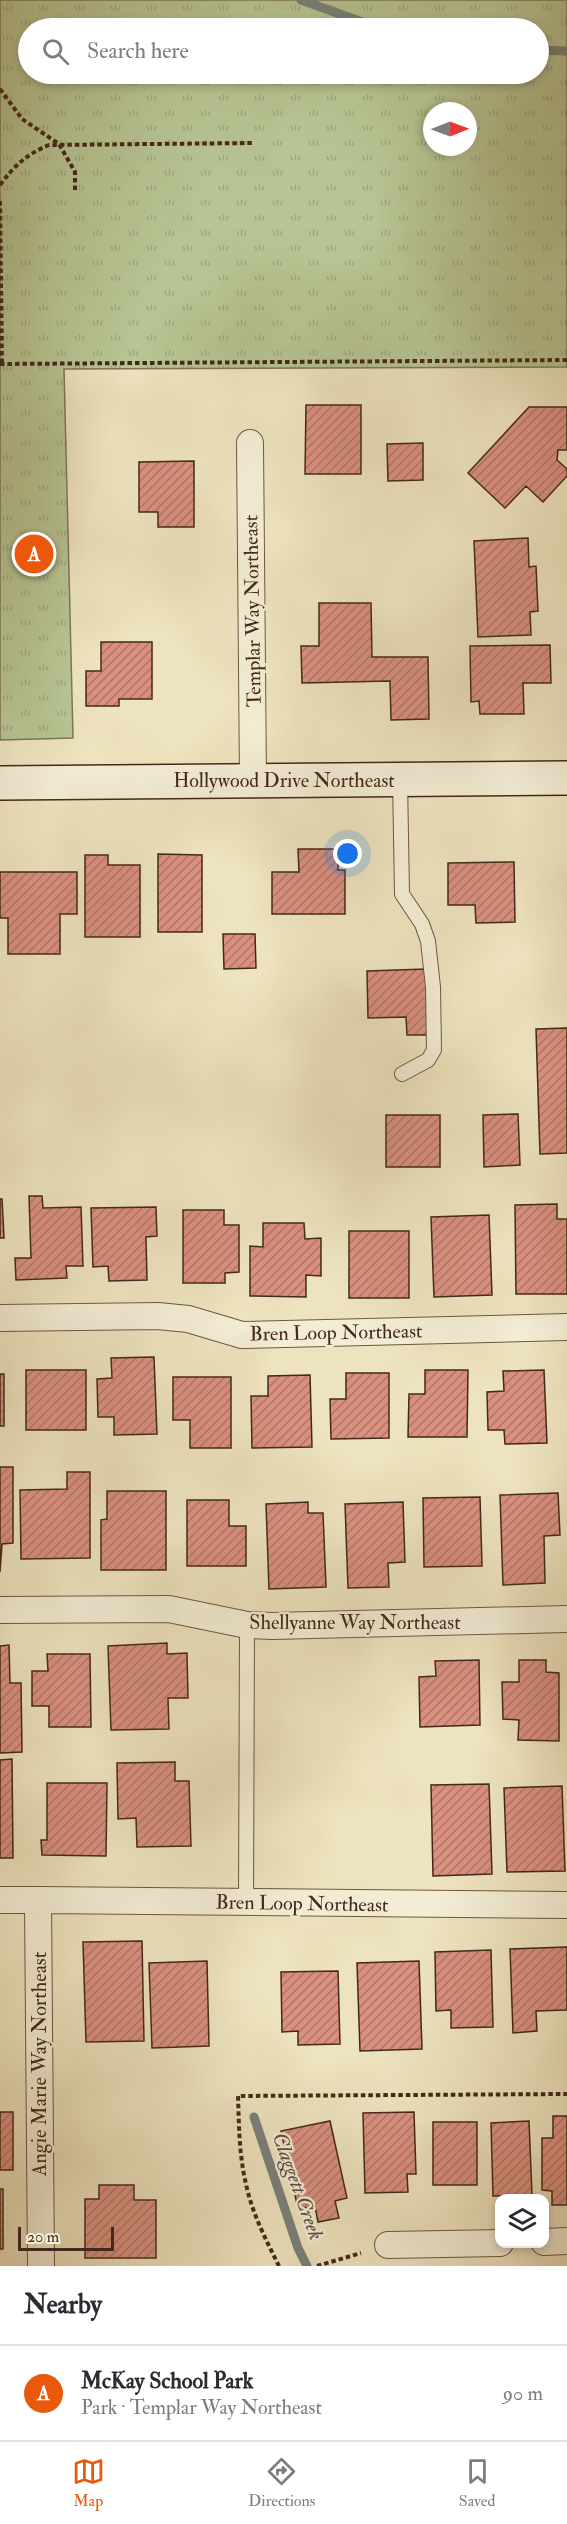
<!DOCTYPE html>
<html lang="en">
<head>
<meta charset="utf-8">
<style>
	body { margin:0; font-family:"IM FELL Double Pica",serif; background:#f2f2f3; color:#2b2b33 }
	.controls { position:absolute; right:18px; bottom:18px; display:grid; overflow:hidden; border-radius:12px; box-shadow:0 3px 9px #0003 }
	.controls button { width:54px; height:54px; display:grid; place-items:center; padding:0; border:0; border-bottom:2px solid #e1e1e2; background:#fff; color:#2b2b33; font:30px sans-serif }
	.compass { position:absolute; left:423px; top:102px; width:54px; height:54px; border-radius:50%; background:#fff; box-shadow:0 3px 9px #0003; rotate:89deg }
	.scale { position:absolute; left:18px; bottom:15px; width:96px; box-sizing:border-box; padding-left:6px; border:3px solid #44281a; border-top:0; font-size:16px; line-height:21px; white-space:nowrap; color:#44281a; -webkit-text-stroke:4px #f3edd5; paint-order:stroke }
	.you { position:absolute; left:348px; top:854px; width:21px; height:21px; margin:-15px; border:4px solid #fff; border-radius:50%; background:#1a73e8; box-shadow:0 0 0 9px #1a73e833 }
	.badge { display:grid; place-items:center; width:39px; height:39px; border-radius:50%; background:#ea580c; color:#fff; font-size:20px; font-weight:700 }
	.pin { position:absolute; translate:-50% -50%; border:3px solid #fff; box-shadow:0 2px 6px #0006 }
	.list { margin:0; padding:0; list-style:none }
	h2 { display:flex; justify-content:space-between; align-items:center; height:78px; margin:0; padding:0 24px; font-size:26px }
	h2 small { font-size:20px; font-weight:400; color:#7c7c81 }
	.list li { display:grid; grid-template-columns:39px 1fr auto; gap:18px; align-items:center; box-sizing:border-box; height:96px; padding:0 24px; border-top:2px solid #e1e1e2 }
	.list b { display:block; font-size:22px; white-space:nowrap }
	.list p { margin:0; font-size:20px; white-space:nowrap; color:#7c7c81 }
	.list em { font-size:20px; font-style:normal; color:#7c7c81 }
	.icon { flex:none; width:33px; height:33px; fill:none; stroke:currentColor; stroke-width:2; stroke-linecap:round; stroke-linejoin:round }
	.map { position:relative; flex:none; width:567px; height:2266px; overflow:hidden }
	.search { position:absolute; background:#fff; box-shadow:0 3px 9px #0003; left:18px; right:18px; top:18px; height:66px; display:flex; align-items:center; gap:15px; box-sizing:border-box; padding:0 21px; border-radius:33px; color:#7c7c81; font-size:22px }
	.sheet { height:174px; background:#fff }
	nav { display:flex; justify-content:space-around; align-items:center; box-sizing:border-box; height:84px; border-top:2px solid #e1e1e2; background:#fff; font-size:16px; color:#7c7c81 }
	nav a { display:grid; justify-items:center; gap:3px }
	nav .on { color:#ea580c }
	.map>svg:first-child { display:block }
</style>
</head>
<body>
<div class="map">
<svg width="567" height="2266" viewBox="0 0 567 2266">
	<defs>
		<pattern id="grass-tufts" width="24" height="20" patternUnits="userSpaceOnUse" patternTransform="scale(1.5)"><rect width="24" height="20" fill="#b7c493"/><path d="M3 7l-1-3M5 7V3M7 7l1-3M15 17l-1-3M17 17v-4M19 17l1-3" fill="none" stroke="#9fa87e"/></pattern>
		<pattern id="building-hatch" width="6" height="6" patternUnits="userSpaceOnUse" patternTransform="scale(1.5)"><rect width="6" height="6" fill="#da9080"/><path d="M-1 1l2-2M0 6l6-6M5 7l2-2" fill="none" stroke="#b27668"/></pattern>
	</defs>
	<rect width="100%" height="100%" fill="#ede3be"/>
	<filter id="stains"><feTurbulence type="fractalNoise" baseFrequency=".00333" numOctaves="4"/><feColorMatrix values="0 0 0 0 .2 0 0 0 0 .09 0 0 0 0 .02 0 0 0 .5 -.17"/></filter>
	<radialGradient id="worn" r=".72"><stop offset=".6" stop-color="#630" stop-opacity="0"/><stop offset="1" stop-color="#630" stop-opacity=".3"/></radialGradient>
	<!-- grass -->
	<path fill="url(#grass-tufts)" stroke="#7e7656" stroke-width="1.5" fill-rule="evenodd" d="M0,0H567V367L64,369L73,738L0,740ZM28,28H538V74H28ZM432,111H468V147H432Z"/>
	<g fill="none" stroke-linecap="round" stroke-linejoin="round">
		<!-- stream -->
		<path stroke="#788179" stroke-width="9" d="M301,0L379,28
			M538,50L567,51
			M254,2117L298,2248L307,2266"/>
	</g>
	<!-- building -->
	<path fill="url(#building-hatch)" stroke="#44281a" stroke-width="1.5" d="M306,405H361V474H305Z
		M529,407H567V450H558L557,460L567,469V476L543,502L526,486L505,508L468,473Z
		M423,443V480L388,481L387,444Z
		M194,461V527H158V512H139V462Z
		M528,538L529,567L536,566L538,611L530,612L531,635L478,637L474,541Z
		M319,603H371L372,657H428L429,719L391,720L390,681L302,683L301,646H319Z
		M101,642H152V699H119V706H86V671H101Z
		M550,645L551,683H523L524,714H480L479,701L471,702L470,646Z
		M298,849H338V870H345V914H272V872H299Z
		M158,854L202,855V932H158Z
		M85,855H108V865H140V937H85Z
		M514,862L515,922L476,923L475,905H448V863Z
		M0,872H77V914H60V954H8V918H0Z
		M223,934H255L256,968L224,969Z
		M426,969L429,1035H407L406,1017L368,1018L367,971Z
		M567,1028V1153L540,1154L536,1029Z
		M518,1114L520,1165L484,1167L483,1115Z
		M386,1115H440V1167H386Z
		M29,1196H42L43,1208L81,1207L83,1266H66L67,1278L16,1280L15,1258H31Z
		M0,1199H2L4,1238H0Z
		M557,1204V1219H567V1294H516L515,1205Z
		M156,1207L157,1236L146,1237L147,1280L109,1281L108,1266L93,1267L91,1208Z
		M183,1210H224V1225H239V1272L225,1273V1283H183Z
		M489,1215L492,1295L434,1297L431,1217Z
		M263,1223H304L305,1239L321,1238V1276L306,1275V1297L250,1296V1246L263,1247Z
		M349,1231H409V1298H349Z
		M154,1357L157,1434L114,1435V1417H98L97,1379L112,1378L111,1358Z
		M26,1370H86V1430H26Z
		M425,1370H468L467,1437H408L409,1394H425Z
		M544,1370L547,1443L505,1444L504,1430H488L487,1392L504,1391L503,1371Z
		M346,1373H389V1438L331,1439L330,1399H346Z
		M0,1374H4V1426H0Z
		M310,1375L312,1447L252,1448L251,1396H268V1376Z
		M173,1377H231V1448H190V1420H173Z
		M0,1467H13V1543L2,1544L0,1572Z
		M67,1472H90V1558L21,1559L20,1490L67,1489Z
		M107,1491H166V1570H101V1520L107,1519Z
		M558,1493L560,1535L544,1536L545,1583L503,1585L500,1495Z
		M480,1497L482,1566L424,1567L423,1498Z
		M187,1500H229V1526H246V1566H187Z
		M308,1502V1513H323L326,1587L269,1589L266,1504Z
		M403,1502L405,1562L388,1563L389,1587L348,1588L345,1504Z
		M167,1643V1654L187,1653L188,1698H168L169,1729L111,1730L108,1646Z
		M9,1645L10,1683H21L22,1752L0,1753V1646Z
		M47,1654H90L91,1727H49V1706H32V1671H48Z
		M479,1660L480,1725L420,1727L419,1677L436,1676L435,1661Z
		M519,1660H546V1672L559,1673V1741L518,1740L519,1720L503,1719L502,1682H519Z
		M12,1759L13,1858H0V1760Z
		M175,1762V1781H189L191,1846L137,1847L136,1818L118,1819L117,1763Z
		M47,1783H107L106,1856L42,1855L41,1840H47Z
		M489,1784L492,1874L433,1876L431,1785Z
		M562,1786L565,1871L507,1872L504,1788Z
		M142,1941L144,2041L86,2042L83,1942Z
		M567,1947V2010L536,2011L537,2031L513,2033L510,1949Z
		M491,1950L493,2027L451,2028V2010L436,2011L435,1952Z
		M207,1961L209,2046L152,2048L149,1963Z
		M419,1961L422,2049L360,2051L357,1963Z
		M338,1971L340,2044L298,2045V2031L282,2032L281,1972Z
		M0,2112H13V2170H0Z
		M414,2112L416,2174H407L408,2192L365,2193L363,2113Z
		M553,2116H567V2205H552V2191L542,2190V2138H553Z
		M330,2121L347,2198L335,2201L339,2218L318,2222L315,2206L298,2209L281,2131Z
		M529,2121L532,2195L493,2196L491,2123Z
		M433,2122H477V2185H433Z
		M99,2185H134V2200H156V2258H85V2199H99Z
		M0,2189H3V2249H0Z"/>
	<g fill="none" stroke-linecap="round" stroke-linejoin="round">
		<defs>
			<path id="lane" d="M400,779L402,894L422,924L428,941L433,987L434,1050L428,1060L402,1074
				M246,1902L247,1625"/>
			<path id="street" d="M250,443L253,780
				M0,1318L158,1316L188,1319L242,1335L567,1327
				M0,1610L169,1609L247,1625L272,1626L567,1619
				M0,1900H38L41,2266
				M38,1900L567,1905
				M544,2242L567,2241
				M388,2245L500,2243"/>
			<path id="secondary" d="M0,783L567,778"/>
		</defs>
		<!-- lane casing -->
		<use href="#lane" stroke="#6e5743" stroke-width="16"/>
		<!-- street casing -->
		<use href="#street" stroke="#6e5743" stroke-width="28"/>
		<!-- secondary casing -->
		<use href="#secondary" stroke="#44281a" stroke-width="36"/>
		<!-- path -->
		<path stroke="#44281a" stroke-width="4" stroke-dasharray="4.5 3" stroke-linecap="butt" d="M0,89L22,119L59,144L75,172V191
			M0,185C14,166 27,154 49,145L254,143
			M0,201L2,364
			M0,364L567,360
			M279,2266C266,2240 252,2213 246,2184C239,2155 239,2126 238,2096L567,2094
			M317,2266L361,2253"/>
		<!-- lane -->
		<use href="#lane" stroke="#f3edd5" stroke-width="14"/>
		<!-- street -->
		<use href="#street" stroke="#f3edd5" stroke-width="26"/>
		<!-- secondary -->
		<use href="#secondary" stroke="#f3edd5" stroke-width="33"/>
	</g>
	<g text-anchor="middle" stroke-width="4.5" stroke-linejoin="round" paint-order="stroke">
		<!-- street labels -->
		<g font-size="20" fill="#44281a" stroke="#f3edd5">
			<text transform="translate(252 611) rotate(-91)" y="7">Templar Way Northeast</text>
			<text x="284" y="787">Hollywood Drive Northeast</text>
			<text transform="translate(336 1332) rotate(-1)" y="7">Bren Loop Northeast</text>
			<text x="355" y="1629">Shellyanne Way Northeast</text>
			<text transform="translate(302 1903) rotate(1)" y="7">Bren Loop Northeast</text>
			<text transform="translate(39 2064) rotate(-90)" y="7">Angie Marie Way Northeast</text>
		</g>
		<!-- water labels -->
		<g font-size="21" font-style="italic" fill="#5a4d42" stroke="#f3edd5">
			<text transform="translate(298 2186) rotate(70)" y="7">Claggett Creek</text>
		</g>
	</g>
	<rect width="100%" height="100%" filter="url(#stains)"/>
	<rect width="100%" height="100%" fill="url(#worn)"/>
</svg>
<div class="controls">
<button><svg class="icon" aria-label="layers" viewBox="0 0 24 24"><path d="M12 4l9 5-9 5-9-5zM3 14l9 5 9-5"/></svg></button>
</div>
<svg class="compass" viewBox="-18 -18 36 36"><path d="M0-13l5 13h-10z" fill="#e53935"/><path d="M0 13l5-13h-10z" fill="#7c7c81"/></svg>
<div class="scale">20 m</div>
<div class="you"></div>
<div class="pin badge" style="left:34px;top:554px">A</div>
<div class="search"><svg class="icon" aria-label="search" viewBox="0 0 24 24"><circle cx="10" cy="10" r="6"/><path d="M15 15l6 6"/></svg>Search here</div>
</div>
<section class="sheet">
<h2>Nearby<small></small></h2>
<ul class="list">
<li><span class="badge">A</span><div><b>McKay School Park</b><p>Park · Templar Way Northeast</p></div><em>90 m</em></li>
</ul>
</section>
<nav>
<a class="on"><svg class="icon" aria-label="map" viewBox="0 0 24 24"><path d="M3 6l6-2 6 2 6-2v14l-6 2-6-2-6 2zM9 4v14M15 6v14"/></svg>Map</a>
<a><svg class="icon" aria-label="directions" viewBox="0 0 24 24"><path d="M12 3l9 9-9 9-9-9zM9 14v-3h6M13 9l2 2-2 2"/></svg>Directions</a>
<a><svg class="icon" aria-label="saved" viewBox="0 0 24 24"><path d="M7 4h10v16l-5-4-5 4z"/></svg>Saved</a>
</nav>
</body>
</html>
